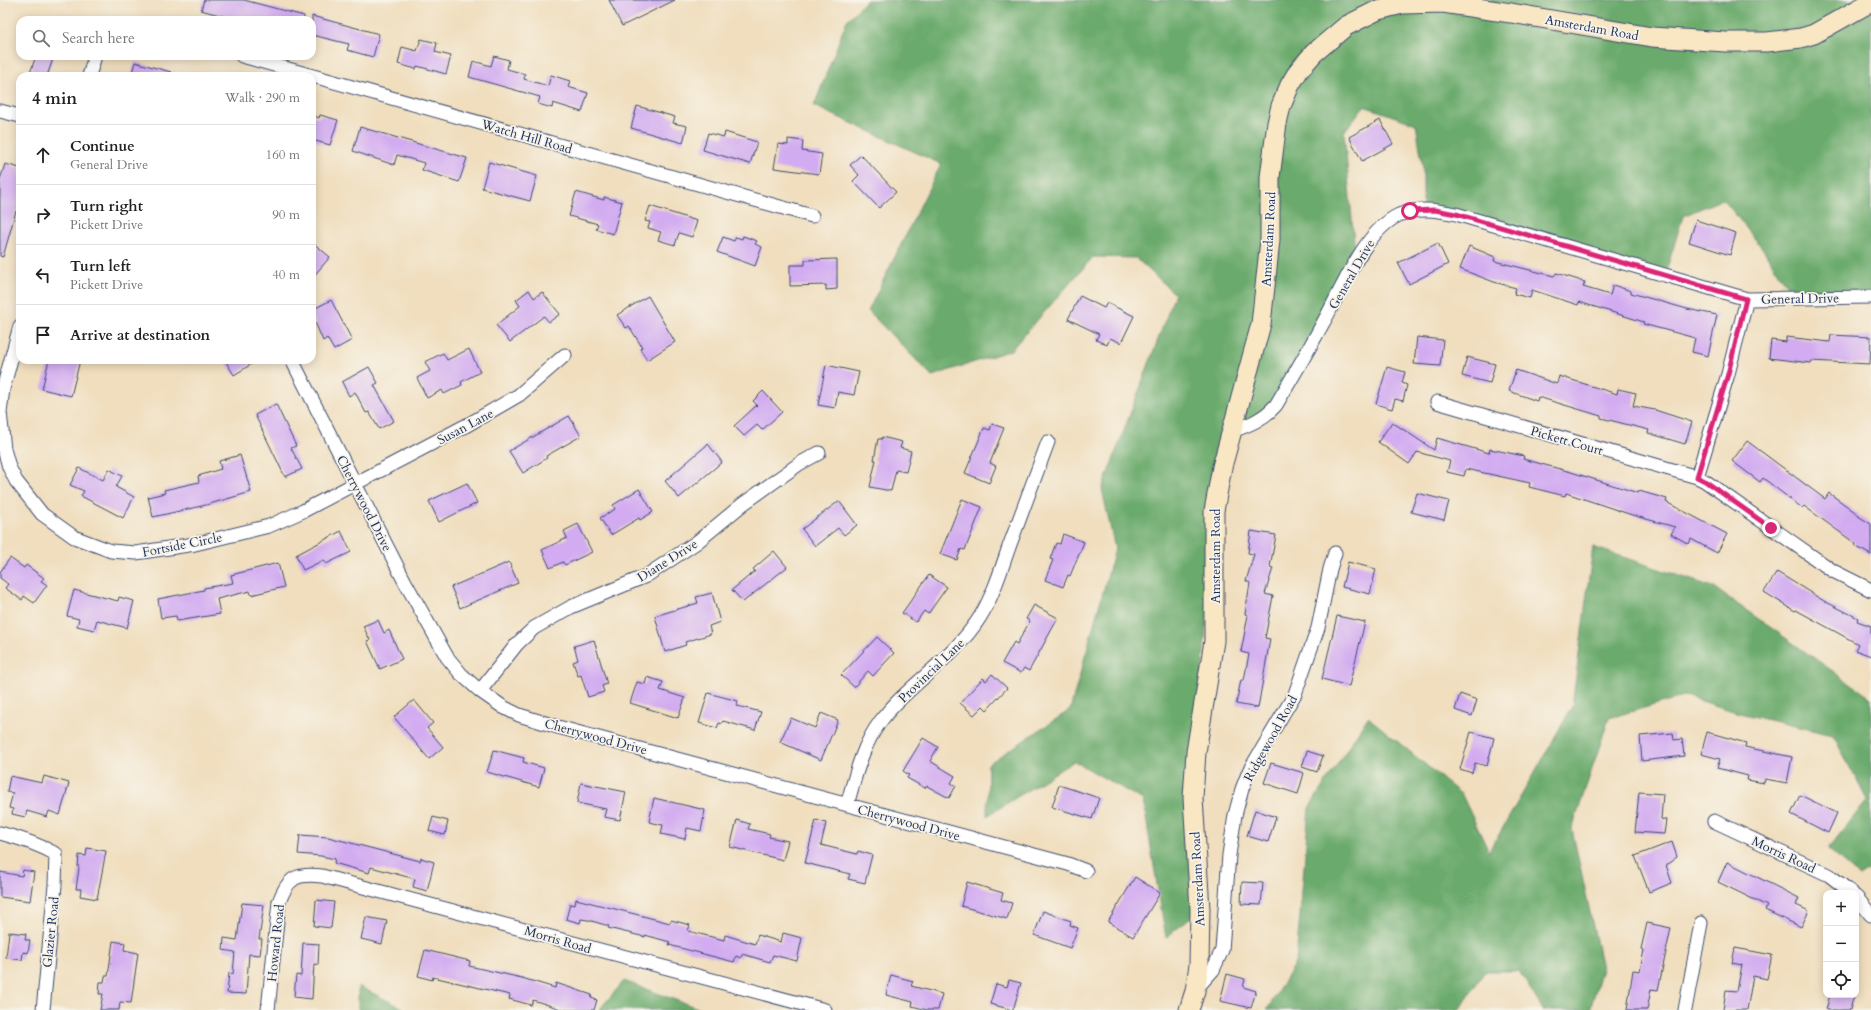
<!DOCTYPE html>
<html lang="en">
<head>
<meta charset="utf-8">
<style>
	body { margin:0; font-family:Cardo,serif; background:#f6f6f6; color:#222 }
	.controls { position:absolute; right:12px; bottom:12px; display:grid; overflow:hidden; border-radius:8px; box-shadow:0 2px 10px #0003 }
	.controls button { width:36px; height:36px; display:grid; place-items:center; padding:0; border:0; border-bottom:1px solid #e0e0e0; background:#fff; color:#222; font:20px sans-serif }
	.stop { position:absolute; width:12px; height:12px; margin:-9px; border:3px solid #db2777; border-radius:50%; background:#fff }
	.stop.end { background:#db2777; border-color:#fff; box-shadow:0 1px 4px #0008 }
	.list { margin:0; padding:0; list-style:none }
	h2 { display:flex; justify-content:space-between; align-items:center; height:52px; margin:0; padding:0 16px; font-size:17px }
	h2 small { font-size:13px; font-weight:400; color:#767676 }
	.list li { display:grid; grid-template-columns:26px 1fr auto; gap:12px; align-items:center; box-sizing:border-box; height:60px; padding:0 16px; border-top:1px solid #e0e0e0 }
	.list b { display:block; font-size:15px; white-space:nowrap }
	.list p { margin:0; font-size:13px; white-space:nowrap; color:#767676 }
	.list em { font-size:13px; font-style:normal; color:#767676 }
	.icon { flex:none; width:22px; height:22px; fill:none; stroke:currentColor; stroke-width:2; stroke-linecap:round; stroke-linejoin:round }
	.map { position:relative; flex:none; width:1871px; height:1010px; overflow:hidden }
	.search { position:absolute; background:#fff; box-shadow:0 2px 10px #0003; left:16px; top:16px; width:300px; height:44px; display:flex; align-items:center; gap:10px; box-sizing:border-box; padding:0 14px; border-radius:12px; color:#767676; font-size:15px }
	.panel { position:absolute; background:#fff; box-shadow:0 2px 10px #0003; left:16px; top:72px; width:300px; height:292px; border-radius:12px }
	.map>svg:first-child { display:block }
</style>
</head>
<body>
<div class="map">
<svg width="1871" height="1010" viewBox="0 0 1871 1010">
	<rect width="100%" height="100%" fill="#f7f3e8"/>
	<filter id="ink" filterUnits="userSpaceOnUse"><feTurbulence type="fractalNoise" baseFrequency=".025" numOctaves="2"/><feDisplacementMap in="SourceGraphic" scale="8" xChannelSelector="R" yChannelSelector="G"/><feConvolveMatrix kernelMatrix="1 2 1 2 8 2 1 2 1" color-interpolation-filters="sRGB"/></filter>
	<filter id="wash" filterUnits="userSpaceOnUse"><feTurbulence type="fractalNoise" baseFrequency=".012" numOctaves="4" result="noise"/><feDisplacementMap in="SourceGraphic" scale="16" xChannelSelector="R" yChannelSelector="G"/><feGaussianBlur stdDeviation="0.9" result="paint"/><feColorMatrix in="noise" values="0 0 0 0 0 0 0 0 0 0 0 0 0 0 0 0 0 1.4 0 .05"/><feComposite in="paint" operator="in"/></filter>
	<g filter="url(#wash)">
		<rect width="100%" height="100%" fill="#f0debe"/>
		<!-- forest -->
		<path fill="#6baa6c" stroke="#436c65" d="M867,0H1871V297L1794,298L1763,249L1723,199L1683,216L1665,275L1423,209V168L1416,124L1364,106L1344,132L1356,263L1276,405L1232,432L1213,538L1196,752L1200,909L1166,938L1143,800L1074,761L987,816L988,764L1070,710L1115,549L1102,489L1175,294L1136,258L1093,257L1011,350L932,376L868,311L941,164L814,106L847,20Z
			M1593,547L1713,587L1871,698V868L1859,876L1828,849L1867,800L1833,735L1739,713L1686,696L1609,718L1572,829L1602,968L1590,1010H1543L1519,971H1485L1459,1010H1267L1296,961L1309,808L1368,717L1462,795L1489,852L1572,707Z
			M624,981L703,1010H599Z
			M358,986L407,1010H358Z"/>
		<g id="blocks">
			<!-- building -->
			<path fill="#d2abf1" d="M204,0H244L304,16V20H230V18L201,10Z
				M609,0H675L622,26Z
				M312,16L379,34L373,57L347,50L349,44L312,35Z
				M421,39L437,43L435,52L451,56L446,74L417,66L416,69L398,64L402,47L417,51Z
				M36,56H54L47,76H29Z
				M494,56L509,60L507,69L525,74L524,79L548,86L551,75L570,81L568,87L588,93L582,112L553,103L552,108L538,104L540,97L469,77L473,61L491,66Z
				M135,62L171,72V76H131Z
				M637,106L675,117L673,123L687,126L683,143L631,128Z
				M312,115L319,118L320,115L338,120L330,145L312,140Z
				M1380,120L1393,144L1362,161L1349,137Z
				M360,127L467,158L459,182L422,170L424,163L397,155L394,165L353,151Z
				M725,132L757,142L750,164L703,150L708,133L724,137Z
				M788,139L803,141L802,151L822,154L819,174L774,168L778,144L788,145Z
				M861,155L896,192L879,208L853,181L859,175L850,165Z
				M489,162L537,176L530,201L482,188Z
				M5,164L20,168V212L16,211L3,257L0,256V180Z
				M576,192L604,200V197L622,202L613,234L596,229L598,224L569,216Z
				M650,206L697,221L692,237L679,233L675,245L658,240L661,232L648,228L650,222L645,221Z
				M1696,220L1736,233L1730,255L1689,242Z
				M743,236L757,241L755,244L762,247L755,266L717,252L723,237L734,241L736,237L742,239Z
				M312,242L330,257L312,278Z
				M1438,243L1448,264L1409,284L1398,263Z
				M1469,246L1495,257L1494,261L1554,276L1556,273L1585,282L1583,287L1610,295L1613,285L1631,291V293L1687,309L1717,315L1708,356L1692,352L1695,338L1643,324L1644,322L1579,302L1578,305L1532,290L1530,298L1514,294L1516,288L1494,282L1460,269Z
				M837,259V289L826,290V285L790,286V265H805V260Z
				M529,290L534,298L542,292L560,314L549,322L544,316L510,342L496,325L520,306L516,300Z
				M648,296L675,342L647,360L640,349L642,347L629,326L626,328L617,315Z
				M1080,296L1104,308L1107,303L1134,316L1121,343L1110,338L1107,345L1096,340L1099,334L1068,319Z
				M331,300L352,340L334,350L327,338L323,341L312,315V310Z
				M1831,335L1871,337L1870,364L1811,361V363L1769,358L1771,340L1786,342V337L1830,342Z
				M1417,337L1443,340L1440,366L1414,364Z
				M469,349L480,372L461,382L462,385L444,394L442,390L427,398L417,378L430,371L425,362L443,353L447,360Z
				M1467,357L1495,364L1490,383L1462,376Z
				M49,360H80L71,396L42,389Z
				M225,360H258L234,375Z
				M826,365L859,372L854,395L838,392L835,408L818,405Z
				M369,367L378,383L374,385L394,421L379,429L369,412L366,413L355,392L349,396L342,382Z
				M1387,367L1405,372L1402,383L1407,385L1403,401L1395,399L1392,409L1376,404Z
				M1516,370L1557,384L1559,376L1617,394L1618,389L1636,393L1633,406L1655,410L1692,422L1685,444L1648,433L1649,430L1601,418V416L1538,397L1537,401L1509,391Z
				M763,391L782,412L762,430L757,425L744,436L734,426L757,405L753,401Z
				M276,404L296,446L291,448L302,469L285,477L255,415Z
				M569,416L581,436L546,456L547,458L523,473L509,451Z
				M1392,422L1434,450L1437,438L1489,453L1490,449L1524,456L1523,459L1571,472L1638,493L1639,491L1667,499L1666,502L1727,534L1717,553L1691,539L1689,544L1671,534L1675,527L1632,515L1566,493L1565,496L1529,487L1530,483L1466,469L1464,476L1447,472L1450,461L1417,452L1409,464L1378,442Z
				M992,424L1004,428L990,463L996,466L989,483L965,473L984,428L990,430Z
				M882,437L902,442L900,448L911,451L906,472L896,470L891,491L870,487L876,460H874L878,439H882Z
				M1747,441L1825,499L1829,493L1859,515L1858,516L1871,524V555L1855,546L1856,544L1804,506L1802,508L1763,478L1760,482L1732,461Z
				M708,444L722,462L679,498L665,481Z
				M240,455L251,492L206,505L153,517L148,497L165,493L164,490L199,482L198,476L221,469L219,461Z
				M79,468L103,480L109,469L122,476L116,487L134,497L123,518L81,496L84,491L70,485Z
				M467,483L477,503L439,522L429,501Z
				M639,489L653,512L640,520L639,518L611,535L600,518L615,509L613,505Z
				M1417,493L1449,501L1444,520L1411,512Z
				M962,499L982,507L965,550L961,549L957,560L940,554Z
				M839,501L857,525L844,535L838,528L815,546L802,529Z
				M578,524L592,552L565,565L563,562L550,568L542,550L567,538L564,531Z
				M341,531L351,552L326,564L324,560L303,570L296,555Z
				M1251,531L1276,535L1270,567L1273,568L1265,594L1273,596L1265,638L1270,639L1258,708L1236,704L1241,680H1244L1249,654L1241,652L1248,615L1245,614L1250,583L1246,581L1254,554L1248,553Z
				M1063,534L1084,542L1070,576L1068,575L1063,587L1045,580L1053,560L1050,559L1056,543L1060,544Z
				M774,551L787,567L743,602L732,590L755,571L753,569Z
				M10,558L24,568L26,565L44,578L41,581L47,585L34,603L24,596L22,600L5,588L8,584L0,578V572Z
				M509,562L518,583L460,608L451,587Z
				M1348,562L1376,569L1370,594L1342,587Z
				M278,563L284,587L251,595L250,591L217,599L220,614L177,621L176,616L161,618L158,599L204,590V588L233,583L231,575Z
				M1777,572L1824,601L1858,618L1857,621L1871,626V656L1855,650L1858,644L1796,610L1795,611L1764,592Z
				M929,575L947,587L928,614L924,611L916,622L902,613Z
				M74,590L118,601L119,597L134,601L127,628L97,620L94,630L77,626L79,619L67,616Z
				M712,593L720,622L709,626L711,634L685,642L686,645L665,652L655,616L698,603L696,597Z
				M1034,605L1058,618L1029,671L1024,668L1021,673L1002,663L1014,642L1017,644L1030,621L1026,619Z
				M1337,616L1365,622L1349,686L1322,679Z
				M378,620L384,633L389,630L402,659L380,669L367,641L370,640L363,626Z
				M877,637L894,653L873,676L868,671L854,687L841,675Z
				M594,640L607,684L602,686L604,692L588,697L581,675L578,676L573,662L578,660L574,646Z
				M992,674L1007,688L987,710L983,706L974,715L960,703L983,678L986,681Z
				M647,677L663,682L660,690L685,698L678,718L630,703L637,682L645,684Z
				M708,693L738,701L737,706L761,712L755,730L723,721L721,724L719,723L717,728L699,723Z
				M1460,694L1477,700L1472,716L1455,710Z
				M414,700L433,723L427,728L443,747L429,759L394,717Z
				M821,713L838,720L821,760L780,742L791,718L815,728Z
				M1471,732L1494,738L1487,766L1475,763L1472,773L1460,769Z
				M1707,732L1746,743L1745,747L1792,757L1787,783L1765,779L1764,783L1747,780L1748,776L1717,768L1720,759L1701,754Z
				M1673,733L1674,740L1682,739L1684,756L1642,761L1640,736Z
				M923,738L938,747L930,761L955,776L951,783L956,786L949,798L927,786L925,788L907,778L909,775L903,771Z
				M494,750L524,758L523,762L544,768L539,787L487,772Z
				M1307,751L1323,756L1317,772L1302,767Z
				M1271,763L1304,773L1298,794L1264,783Z
				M10,776L42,783L44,776L69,783L60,815L49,811L47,817L27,811L25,817L12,814L13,809L9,808L13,793L7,792Z
				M581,783L626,792L620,820L604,817L606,809L577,803Z
				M1059,785L1099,798L1092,819L1052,807Z
				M1639,792L1663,794L1661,819L1666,820L1664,834L1635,832Z
				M1800,795L1837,813L1828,833L1791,814Z
				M654,798L705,810L701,831L687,828L685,839L661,834L663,825L649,822Z
				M1255,810L1276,817L1268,842L1247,836Z
				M433,817L448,821L445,835L429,831Z
				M737,820L750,824L748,829L770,834L769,837L788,841L783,860L730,847Z
				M816,820L826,823L821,845L857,854L858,851L872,855L865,883L848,879L850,874L805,863Z
				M300,835L328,837L420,861L421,858L434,862L427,891L413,887L415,879L371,867L369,873L334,863L335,859L321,856L298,854Z
				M1672,842L1677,857L1666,865L1672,883L1649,892L1635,856Z
				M87,848L106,851L97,899L80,896L81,889H76L79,868L78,867L79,855L86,856Z
				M1727,862L1799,898L1796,905L1809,911L1801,927L1765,910L1767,906L1718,882Z
				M23,870L34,872L30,901L0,897V872L22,876Z
				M1135,877L1160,893L1133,937L1108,922Z
				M967,882L1003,893L1001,900L1012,903L1007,919L961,906Z
				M1242,882L1263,883L1261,905L1241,904Z
				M576,899L670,923L671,920L690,925L688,931L724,940L725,935L755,944L758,935L781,942L783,933L802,938L797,961L773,955L770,962L742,954L741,958L736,956L734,962L669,945L670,942L645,935V937L608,928L609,926L588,920L581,919L580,923L566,919L570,904L575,905Z
				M316,900L334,902L331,928L314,926Z
				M242,903L264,905L259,939H262L260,955L249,954L246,994L227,993L229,973L233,974L235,952L223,950L224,938L237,940Z
				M1043,911L1071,921L1070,925L1078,928L1070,948L1034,935Z
				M366,917L387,921L382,944L361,939Z
				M1647,923L1671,928L1658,990L1651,989L1647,1010H1627L1633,970L1640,971L1644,950L1641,949Z
				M9,932L26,934L25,940H30L28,953L23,952L22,960L6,958Z
				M113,941L125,943L124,950L138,953L131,1003L120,1002L119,1010H100L103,994H99L100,982H104L105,976H108Z
				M303,943L319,944L318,965L314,964L312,999L294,997L296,975L301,976Z
				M1735,948L1772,955L1767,979L1753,976L1747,1010H1723L1726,990L1737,991L1742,965L1732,963Z
				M425,950L470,961L469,966L522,978L555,988L556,983L592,995L591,998L597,1000L594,1010H564L533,1000L531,1005L509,999L510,995L433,977L432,980L418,976Z
				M1227,974L1245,979L1243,987L1256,991L1251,1008L1220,1001Z
				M891,975L913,981L911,986L942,994L938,1010H927L912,1006L913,1002L886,995Z
				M1009,980L1021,983L1013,1010L990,1004L996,984L1007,987Z
				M1830,995H1854L1850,1010H1826Z"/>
		</g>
	</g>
	<g filter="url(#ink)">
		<use href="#blocks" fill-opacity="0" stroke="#3b496c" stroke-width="1"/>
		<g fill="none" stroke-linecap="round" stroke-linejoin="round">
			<defs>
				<path id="street" d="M242,56L812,216
					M89,76L95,56
					M0,111L20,116
					M20,326L3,389L0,412L4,449L9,467L16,481L42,514L74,537L111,551L136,553L195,544L269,526L303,511L469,424L519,395L565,355
					M292,360L405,582L447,657L461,674L480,691L503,707L519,715L558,727L1068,864L1086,871
					M1437,402L1697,477L1705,481L1833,571L1871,590
					M1232,431C1249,425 1264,419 1276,405C1292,378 1308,351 1323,323C1342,290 1363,232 1399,215C1418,207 1436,210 1456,214L1747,299L1871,297
					M1697,477L1728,374L1747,299
					M480,691L517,644L534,628L571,607L646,576L697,542L743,504L799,464L819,453
					M847,805C855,777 862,746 880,722C909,683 953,660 980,617C993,596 1001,570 1009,547C1022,512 1035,477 1048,442
					M1714,821L1829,875L1852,893
					M0,833C19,838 38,844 56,854L55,885L43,1010
					M1856,897L1871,915
					M1196,989L1213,970L1222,950L1229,855L1235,815L1242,789L1249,771L1295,694L1318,628L1330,569L1335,553
					M268,1010L279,902C288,877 297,873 322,876L825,1010
					M1685,1010L1701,923"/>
				<path id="secondary" d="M1189,1010L1195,991L1199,965L1200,909L1193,798L1196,752L1214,641V511L1222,467L1261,324L1270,240V177L1277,123L1281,106L1290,85L1299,70L1314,53L1346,26L1378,10L1402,4L1443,3L1511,13L1652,37L1725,42H1767L1801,38L1814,34L1871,2"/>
			</defs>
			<!-- street casing -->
			<use href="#street" stroke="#3b496c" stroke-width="15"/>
			<!-- secondary casing -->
			<use href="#secondary" stroke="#3b496c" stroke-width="21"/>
			<!-- street -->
			<use href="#street" stroke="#fff" stroke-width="13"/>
			<!-- secondary -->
			<use href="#secondary" stroke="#f9e7c3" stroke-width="19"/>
		</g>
	</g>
	<g fill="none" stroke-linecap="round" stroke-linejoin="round" filter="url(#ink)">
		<!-- route -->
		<path stroke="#db2777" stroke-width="5" d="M1410,211L1435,210L1456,214L1746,299L1728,374L1697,477L1705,481L1771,528"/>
	</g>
	<g text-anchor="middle" stroke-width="3.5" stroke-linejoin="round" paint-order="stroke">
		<!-- street labels -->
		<g font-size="13" fill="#1b2f5e" stroke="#f7f3e8">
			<text transform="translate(1592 27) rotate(10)" y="5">Amsterdam Road</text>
			<text transform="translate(527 136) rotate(16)" y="5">Watch Hill Road</text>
			<text transform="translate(1268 239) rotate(-87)" y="5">Amsterdam Road</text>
			<text transform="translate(1351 274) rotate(-60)" y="5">General Drive</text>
			<text transform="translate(1800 298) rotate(-1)" y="5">General Drive</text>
			<text transform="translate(465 426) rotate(-28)" y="5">Susan Lane</text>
			<text transform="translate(1567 440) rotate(16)" y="5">Pickett Court</text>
			<text transform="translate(365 503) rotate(63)" y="5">Cherrywood Drive</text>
			<text transform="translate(182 544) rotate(-11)" y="5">Fortside Circle</text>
			<text transform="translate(1215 556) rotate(-90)" y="5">Amsterdam Road</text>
			<text transform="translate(667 560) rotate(-32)" y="5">Diane Drive</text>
			<text transform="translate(931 670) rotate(-44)" y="5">Provincial Lane</text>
			<text transform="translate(596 736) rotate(15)" y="5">Cherrywood Drive</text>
			<text transform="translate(1270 738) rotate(-61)" y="5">Ridgewood Road</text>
			<text transform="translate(909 822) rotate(15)" y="5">Cherrywood Drive</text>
			<text transform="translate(1784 854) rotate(25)" y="5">Morris Road</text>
			<text transform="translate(1197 879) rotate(-93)" y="5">Amsterdam Road</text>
			<text transform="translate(50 932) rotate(-84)" y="5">Glazier Road</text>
			<text transform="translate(558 939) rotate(16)" y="5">Morris Road</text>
			<text transform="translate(275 943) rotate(-84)" y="5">Howard Road</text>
		</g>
	</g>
</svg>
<div class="controls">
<button>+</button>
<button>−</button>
<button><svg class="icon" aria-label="locate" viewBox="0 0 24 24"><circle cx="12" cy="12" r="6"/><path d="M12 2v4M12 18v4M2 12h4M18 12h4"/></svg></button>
</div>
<div class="stop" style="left:1410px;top:211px"></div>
<div class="stop end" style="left:1771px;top:528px"></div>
<div class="search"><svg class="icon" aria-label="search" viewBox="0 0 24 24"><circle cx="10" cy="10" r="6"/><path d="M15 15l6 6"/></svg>Search here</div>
<section class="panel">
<h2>4 min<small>Walk · 290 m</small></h2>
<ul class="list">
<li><svg class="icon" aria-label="ahead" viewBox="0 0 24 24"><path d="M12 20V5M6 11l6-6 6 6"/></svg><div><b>Continue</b><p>General Drive</p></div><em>160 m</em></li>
<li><svg class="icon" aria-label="right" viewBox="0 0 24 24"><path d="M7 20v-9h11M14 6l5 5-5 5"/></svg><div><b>Turn right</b><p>Pickett Drive</p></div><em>90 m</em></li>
<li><svg class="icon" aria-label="left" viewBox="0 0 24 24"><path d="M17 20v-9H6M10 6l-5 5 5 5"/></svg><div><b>Turn left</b><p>Pickett Drive</p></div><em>40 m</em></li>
<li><svg class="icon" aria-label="arrive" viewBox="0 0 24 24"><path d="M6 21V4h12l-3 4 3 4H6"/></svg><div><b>Arrive at destination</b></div></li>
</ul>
</section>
</div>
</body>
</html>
